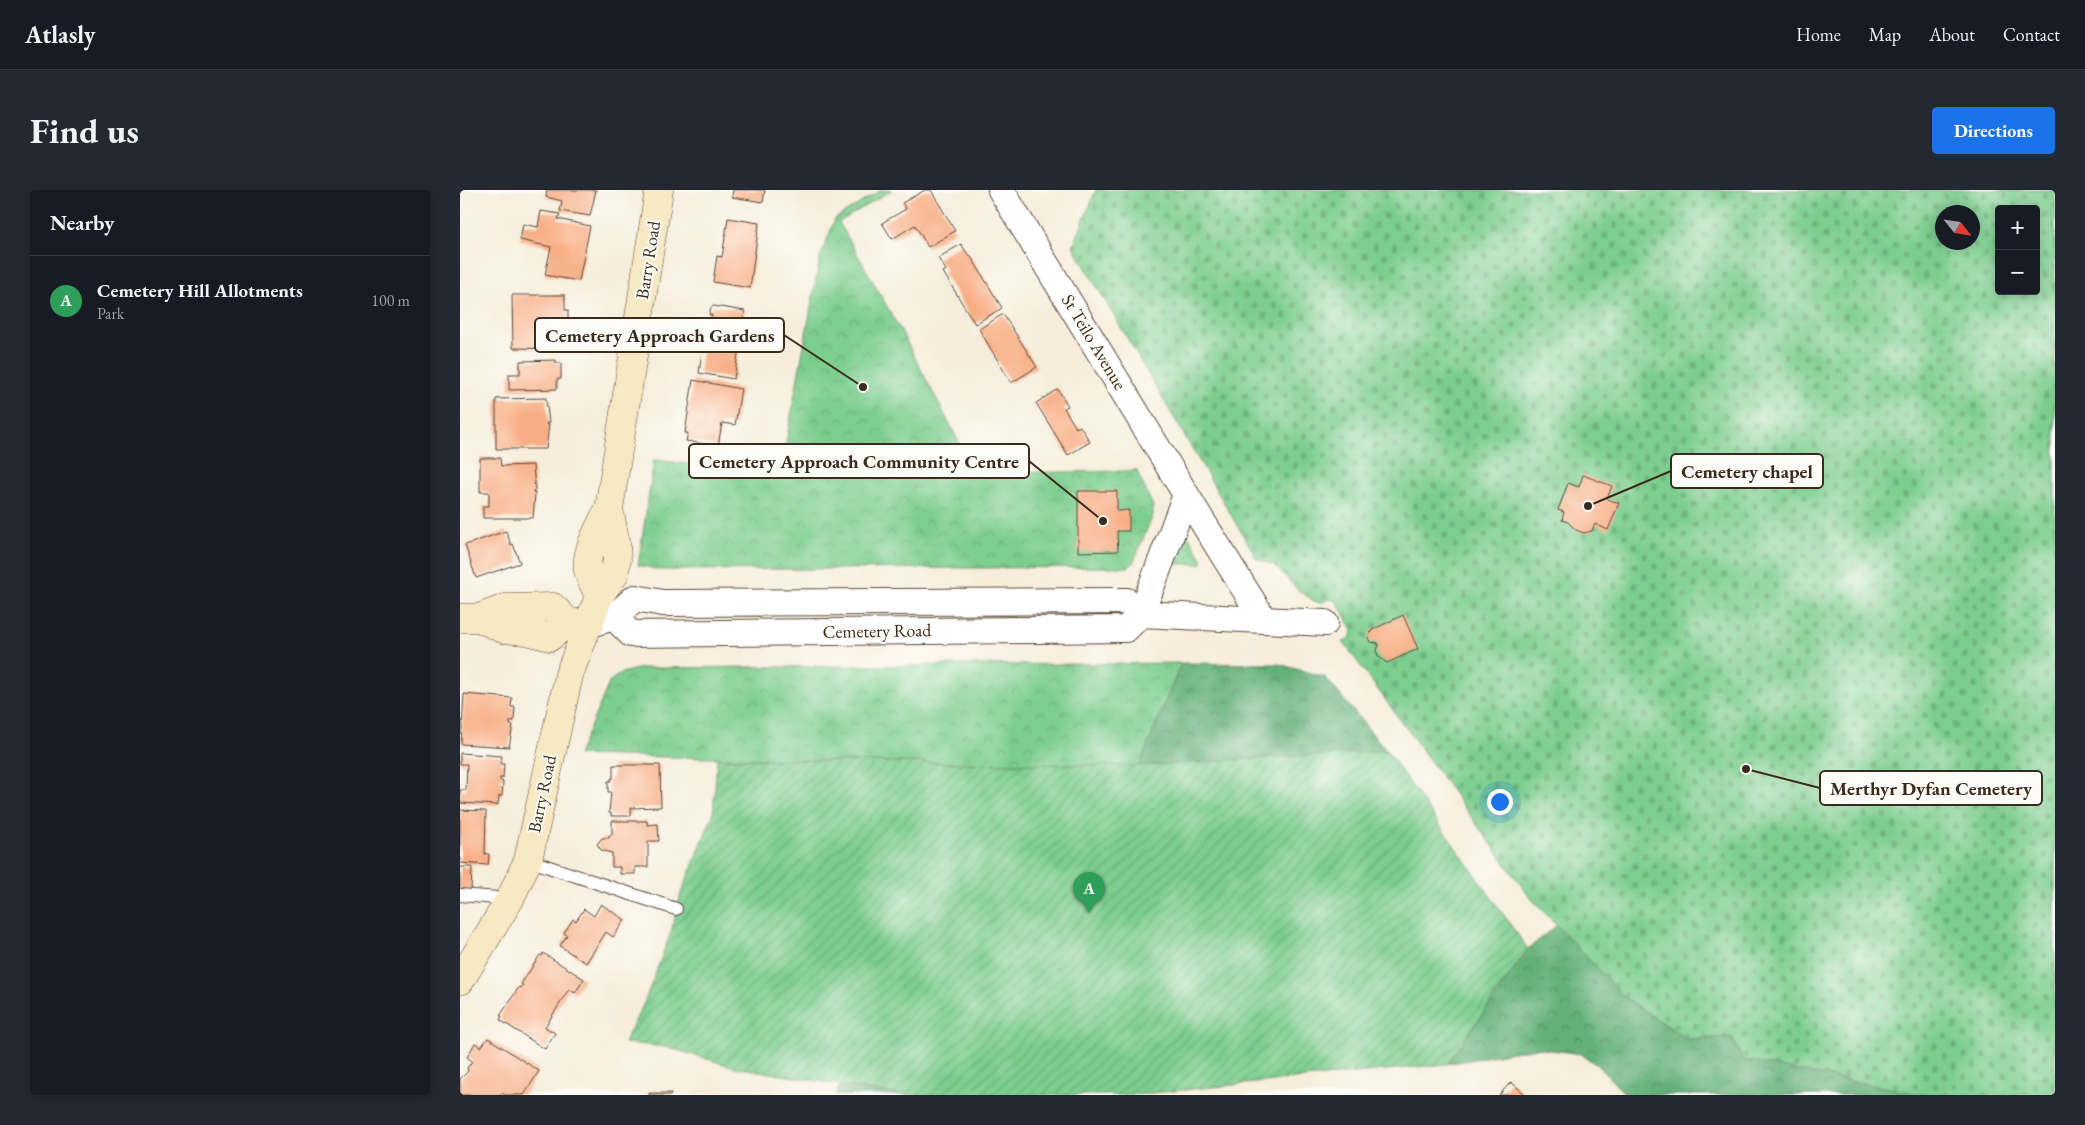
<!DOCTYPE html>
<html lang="en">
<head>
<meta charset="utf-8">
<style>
	body { margin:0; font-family:"EB Garamond",serif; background:#242831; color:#f1f3f6 }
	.controls { position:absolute; right:15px; top:15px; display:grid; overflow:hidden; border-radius:5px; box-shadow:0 2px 12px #0003 }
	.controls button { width:45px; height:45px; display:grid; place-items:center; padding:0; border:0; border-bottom:1px solid #363941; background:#171b24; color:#f1f3f6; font:25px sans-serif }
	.compass { position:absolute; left:1475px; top:15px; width:45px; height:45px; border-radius:50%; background:#171b24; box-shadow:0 2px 12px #0003; rotate:120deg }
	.you { position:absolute; left:1039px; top:611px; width:18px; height:18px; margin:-12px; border:4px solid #fff; border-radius:50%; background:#1a73e8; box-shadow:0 0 0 8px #1a73e833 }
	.badge { display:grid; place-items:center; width:32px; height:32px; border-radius:50%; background:#1a73e8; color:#fff; font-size:16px; font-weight:700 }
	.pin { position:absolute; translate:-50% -41px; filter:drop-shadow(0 1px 2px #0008) }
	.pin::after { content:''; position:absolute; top:26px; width:18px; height:15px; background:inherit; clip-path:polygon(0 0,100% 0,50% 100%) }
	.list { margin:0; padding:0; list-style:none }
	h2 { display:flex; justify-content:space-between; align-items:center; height:65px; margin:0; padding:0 20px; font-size:21px }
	h2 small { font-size:16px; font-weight:400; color:#9ea1a6 }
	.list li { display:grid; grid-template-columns:32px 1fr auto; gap:15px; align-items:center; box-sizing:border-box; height:90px; padding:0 20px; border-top:1px solid #363941 }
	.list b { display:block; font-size:19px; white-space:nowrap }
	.list p { margin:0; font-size:16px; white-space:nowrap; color:#9ea1a6 }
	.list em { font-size:16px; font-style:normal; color:#9ea1a6 }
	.map { position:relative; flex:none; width:1595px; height:905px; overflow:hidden; border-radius:5px }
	header { display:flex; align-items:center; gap:30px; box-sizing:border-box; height:70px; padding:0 25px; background:#171b24; border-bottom:1px solid #363941 }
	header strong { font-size:24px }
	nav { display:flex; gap:28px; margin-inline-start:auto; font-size:18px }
	.intro { display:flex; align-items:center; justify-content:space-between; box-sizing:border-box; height:120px; padding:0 30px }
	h1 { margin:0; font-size:35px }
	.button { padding:12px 22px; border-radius:5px; background:#1a73e8; color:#fff; font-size:18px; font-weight:700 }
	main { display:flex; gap:30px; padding:0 30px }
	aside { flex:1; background:#171b24; border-radius:5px; box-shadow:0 2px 12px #0003 }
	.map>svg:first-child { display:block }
</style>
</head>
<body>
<header>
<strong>Atlasly</strong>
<nav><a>Home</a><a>Map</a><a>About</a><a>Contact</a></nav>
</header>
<div class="intro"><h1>Find us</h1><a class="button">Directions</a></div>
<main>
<aside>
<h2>Nearby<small></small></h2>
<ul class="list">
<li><span class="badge" style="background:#2e9e5b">A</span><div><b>Cemetery Hill Allotments</b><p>Park</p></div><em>100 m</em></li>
</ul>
</aside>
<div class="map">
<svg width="1595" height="905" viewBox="0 0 1595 905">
	<defs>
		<pattern id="grass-dots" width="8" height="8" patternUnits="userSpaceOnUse" patternTransform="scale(1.25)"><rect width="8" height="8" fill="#7bcd8e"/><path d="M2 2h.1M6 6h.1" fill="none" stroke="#6bb07a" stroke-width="1.8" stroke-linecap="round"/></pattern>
		<pattern id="forest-crowns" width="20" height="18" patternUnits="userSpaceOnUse" patternTransform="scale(1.25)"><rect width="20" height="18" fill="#64b079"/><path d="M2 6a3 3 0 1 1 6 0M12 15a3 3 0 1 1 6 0" fill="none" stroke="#548f63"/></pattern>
		<pattern id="cemetery-stones" width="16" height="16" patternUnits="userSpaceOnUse" patternTransform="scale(1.25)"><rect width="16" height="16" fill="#7bcd8e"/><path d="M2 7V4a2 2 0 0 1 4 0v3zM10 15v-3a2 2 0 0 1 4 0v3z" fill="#6bb07a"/></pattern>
		<pattern id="park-crowns" width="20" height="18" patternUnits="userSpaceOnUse" patternTransform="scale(1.25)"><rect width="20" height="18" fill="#7bcd8e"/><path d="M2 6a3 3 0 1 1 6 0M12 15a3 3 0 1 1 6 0" fill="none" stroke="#6bb07a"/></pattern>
		<pattern id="garden-furrows" width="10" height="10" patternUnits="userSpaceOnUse" patternTransform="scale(1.25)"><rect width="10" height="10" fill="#7bcd8e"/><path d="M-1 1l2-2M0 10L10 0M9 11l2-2" fill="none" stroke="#6bb07a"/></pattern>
	</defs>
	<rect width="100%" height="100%" fill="#fdfcf7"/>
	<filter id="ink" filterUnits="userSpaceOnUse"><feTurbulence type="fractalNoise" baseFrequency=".02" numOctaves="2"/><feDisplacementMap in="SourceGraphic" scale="10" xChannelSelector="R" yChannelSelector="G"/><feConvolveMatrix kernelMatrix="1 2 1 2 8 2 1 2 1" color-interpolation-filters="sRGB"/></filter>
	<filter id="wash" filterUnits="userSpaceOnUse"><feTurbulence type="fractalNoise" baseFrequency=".0096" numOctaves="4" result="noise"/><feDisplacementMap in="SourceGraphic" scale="20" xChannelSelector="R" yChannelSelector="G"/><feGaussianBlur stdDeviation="1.12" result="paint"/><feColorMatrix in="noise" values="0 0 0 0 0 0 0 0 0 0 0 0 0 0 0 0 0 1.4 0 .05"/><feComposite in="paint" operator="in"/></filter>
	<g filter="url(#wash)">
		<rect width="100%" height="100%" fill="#f6eedb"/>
		<!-- grass -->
		<path fill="url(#grass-dots)" stroke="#5b7c56" d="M725,345H728L743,370L741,374H716L714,370Z"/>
		<!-- forest -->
		<path fill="url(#forest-crowns)" stroke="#506d4c" d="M721,473L819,474L865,487L927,561L679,576Z
			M1097,735L1164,807L1227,849L1272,847L1283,870L1465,905H1166L1137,875L1121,864L1076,858L987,874L1068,759Z
			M379,896L440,905H376Z"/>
		<!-- cemetery -->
		<path fill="url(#cemetery-stones)" stroke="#5b7c56" fill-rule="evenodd" d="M636,0H1595V905H1465L1283,870L1272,847L1227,849L1164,807L1069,706L883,452L891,447L892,438L876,411L870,409L860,413L854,411L839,401L814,375L797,369L613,56ZM1539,19H1576V101H1539ZM1482,22H1512V52H1482Z"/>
		<!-- park -->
		<path fill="url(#park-crowns)" stroke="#5b7c56" d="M421,0H432L379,32L441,141L515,283L673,281L676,279L693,316V325L673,373L668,377L222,380H200L178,375L194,270L320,285L360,68L375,29Z
			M721,473L679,576L469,573L118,565L150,491L161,483L181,478Z"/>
		<!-- garden -->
		<path fill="url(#garden-furrows)" stroke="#5b7c56" d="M927,561L1068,759L987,874L673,905H440L274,877L206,857L164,853L184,813L211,742L221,703L253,625L257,569L679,576Z"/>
		<g id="blocks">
			<!-- building -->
			<path fill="#f8ae85" d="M87,0H136L130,26L100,21L102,11L86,7Z
				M273,0H305L303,12L272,7Z
				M465,0H471L495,41L468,57L455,35L432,49L422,33L446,19L442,13Z
				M81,21L100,24L98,29L130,36L119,91L85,85L91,57L60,50L63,34L78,37Z
				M268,28L299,33L290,98L253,92L257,66L262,67Z
				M501,54L509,66L510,65L542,118L515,134L483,82L486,80L478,68Z
				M52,105H105V120H108V143H105V159L53,158Z
				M254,116L285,121L274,189L239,183L243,154L247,155L252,125H249L251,117Z
				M543,124L577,177L551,193L519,139Z
				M96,170V173H101V189H97V199L49,200V184H60V171Z
				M233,190L281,199L275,235L262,233L258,256L226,251L228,243H225Z
				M598,199L608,216L604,218L616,238L620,236L630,252L608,265L576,213Z
				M86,208L89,233H86V235H89L86,259H36V209Z
				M20,268H40L41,276L73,275L75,300L73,302L75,303L73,328H23V316H29V302H20Z
				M1123,285L1152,296L1147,309L1159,313L1148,340L1135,334L1132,341L1124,343L1116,340L1108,332L1102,330L1104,322L1098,320L1108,293L1119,297Z
				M618,301H657V321L669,320V341H657L658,361L618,362Z
				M46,341L51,355L53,354L60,373L16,388L5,355Z
				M943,425L958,459L927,473L919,467L916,461L919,456L918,453L910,452L908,447L912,440Z
				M4,504L52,508L51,517H55L54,531H50V535H53L49,557L1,554Z
				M0,563L42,566L41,574H44L43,588H40V590L43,592L42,606H39L38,615L0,613V600H6L7,574H0Z
				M153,575H200L201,617L171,618V626H151V623H149L151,602H148V591H151V588H153Z
				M0,620L26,621L25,664H29L28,675L0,673Z
				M152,631H187V635L198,634L199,651H188V677H175V684H160V677H152V663L141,660L137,654L142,648H149V645H152Z
				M0,677H12L11,701L0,700Z
				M141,714L165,730L153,747L146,742L126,773L100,756L107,745L104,743L113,729L116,731L124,719L134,726Z
				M83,763L124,789L115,803L109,799L85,837L95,843L85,859L40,830L42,826H40L59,797L60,798L63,795L61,794L80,765L82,766Z
				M28,848L79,881L64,905H45L42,903L40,905H0V889L8,881L7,878L12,871L7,867L15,853L21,857Z
				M1051,892L1066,905H1039Z
				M189,903H211V905H189Z"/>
		</g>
	</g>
	<g filter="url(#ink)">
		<use href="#blocks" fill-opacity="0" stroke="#57473a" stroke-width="1"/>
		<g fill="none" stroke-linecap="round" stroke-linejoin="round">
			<defs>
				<path id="lane" d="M68,670L216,719
					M0,705L50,709"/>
				<path id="street" d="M541,0L739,326L804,430
					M154,427L171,444L666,439L681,424L726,305
					M130,434L154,427L175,408L203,413L667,411L681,424L865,433"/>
				<path id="secondary" d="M139,406C136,398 130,389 128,381C124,363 141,334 149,319L199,0
					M0,428H19L45,418L93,417L108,432L130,434
					M19,428L43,439L67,441L90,447L108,432
					M0,791L50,709L68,670L109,485L139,406L154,385L157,370L156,354L149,319"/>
			</defs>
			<!-- lane casing -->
			<use href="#lane" stroke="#57473a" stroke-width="14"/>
			<!-- street casing -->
			<use href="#street" stroke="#57473a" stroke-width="28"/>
			<!-- secondary casing -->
			<use href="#secondary" stroke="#57473a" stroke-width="29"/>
			<!-- lane -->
			<use href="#lane" stroke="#fff" stroke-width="12"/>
			<!-- street -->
			<use href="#street" stroke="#fff" stroke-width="26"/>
			<!-- secondary -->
			<use href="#secondary" stroke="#f7e9c3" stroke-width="28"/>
		</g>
	</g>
	<g text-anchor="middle" stroke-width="4" stroke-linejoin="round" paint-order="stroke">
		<!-- street labels -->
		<g font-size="18" fill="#3b2a1e" stroke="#fdfcf7">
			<text transform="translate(188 70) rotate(-81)" y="6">Barry Road</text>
			<text transform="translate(634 152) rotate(59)" y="6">St Teilo Avenue</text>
			<text transform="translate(417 441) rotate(-1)" y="6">Cemetery Road</text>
			<text transform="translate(82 604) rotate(-78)" y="6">Barry Road</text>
		</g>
	</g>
	<!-- callouts -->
	<path fill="none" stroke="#3b2a1e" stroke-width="2" d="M403 197L324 145M643 331L569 271M1128 316L1211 281M1286 579L1360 598"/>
	<g fill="#3b2a1e" stroke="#fdfcf7" stroke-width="2">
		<circle cx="403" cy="197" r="5"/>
		<circle cx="643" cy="331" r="5"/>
		<circle cx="1128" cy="316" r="5"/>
		<circle cx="1286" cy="579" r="5"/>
	</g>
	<g fill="#fdfcf7" stroke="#3b2a1e" stroke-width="2">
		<rect x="75" y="128" width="249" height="34" rx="5"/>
		<rect x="229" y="254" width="340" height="34" rx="5"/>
		<rect x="1211" y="264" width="152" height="34" rx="5"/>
		<rect x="1360" y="581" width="222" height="34" rx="5"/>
	</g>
	<g font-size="19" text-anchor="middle" font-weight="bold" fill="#3b2a1e">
		<text x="200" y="152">Cemetery Approach Gardens</text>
		<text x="399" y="278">Cemetery Approach Community Centre</text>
		<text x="1287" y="288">Cemetery chapel</text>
		<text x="1471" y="605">Merthyr Dyfan Cemetery</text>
	</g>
</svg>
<div class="controls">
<button>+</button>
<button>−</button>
</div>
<svg class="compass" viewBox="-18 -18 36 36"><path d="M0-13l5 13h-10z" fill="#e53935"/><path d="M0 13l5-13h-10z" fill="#9ea1a6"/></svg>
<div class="you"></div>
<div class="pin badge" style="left:629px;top:723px;background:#2e9e5b">A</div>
</div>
</main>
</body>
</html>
